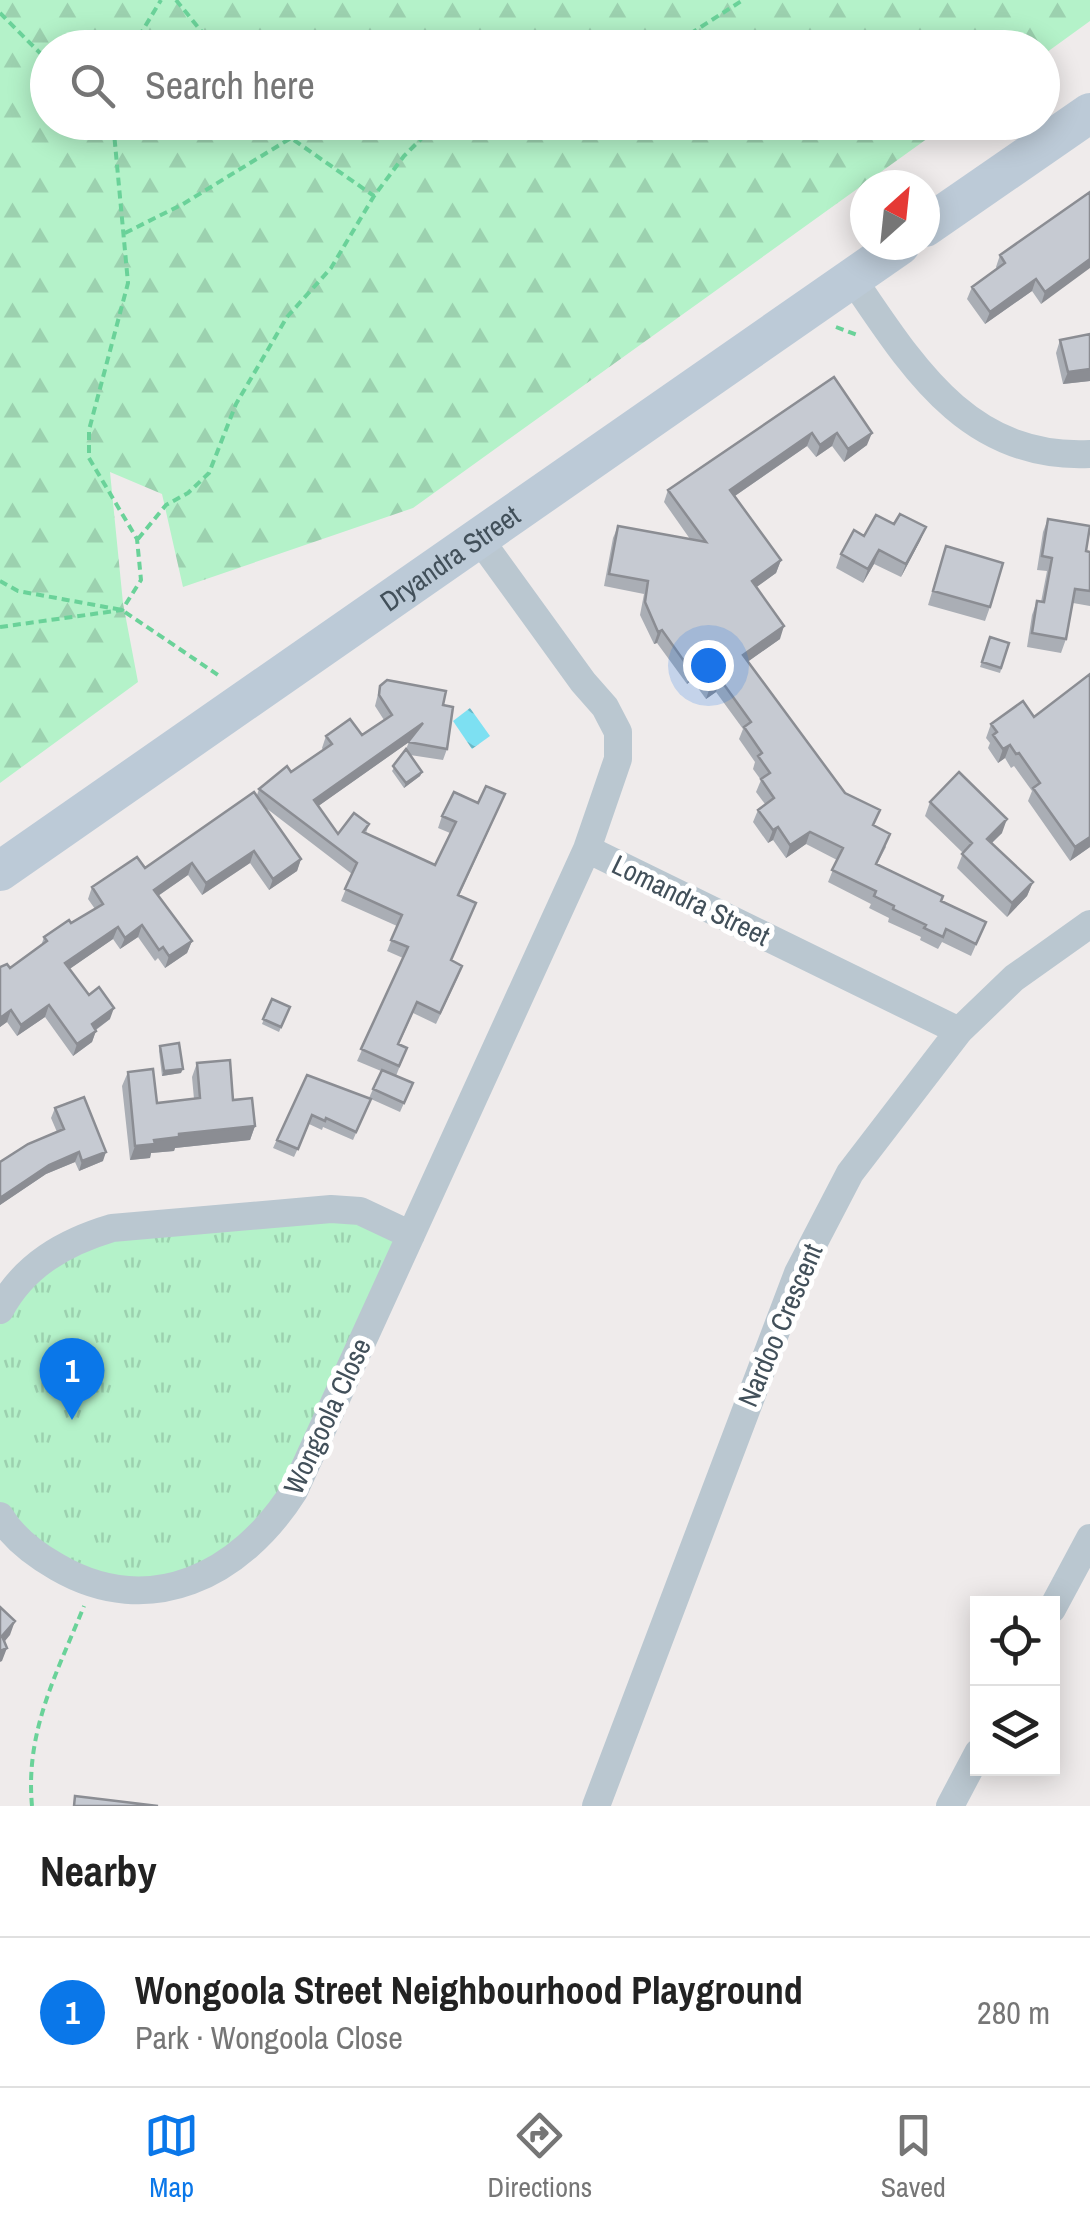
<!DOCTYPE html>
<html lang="en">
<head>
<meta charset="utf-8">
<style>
	body { margin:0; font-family:"Archivo Narrow",sans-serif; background:#f2f2f2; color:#222 }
	.controls { position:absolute; right:30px; bottom:30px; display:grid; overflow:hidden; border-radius:0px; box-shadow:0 5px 25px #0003 }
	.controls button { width:90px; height:90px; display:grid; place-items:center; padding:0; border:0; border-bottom:2px solid #e0e0e0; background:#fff; color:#222; font:50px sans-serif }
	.compass { position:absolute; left:850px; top:170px; width:90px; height:90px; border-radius:50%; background:#fff; box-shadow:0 5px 25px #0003; rotate:27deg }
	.you { position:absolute; left:708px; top:665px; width:35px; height:35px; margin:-25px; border:8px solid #fff; border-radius:50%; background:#1a73e8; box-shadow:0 0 0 15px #1a73e833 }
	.badge { display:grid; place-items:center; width:65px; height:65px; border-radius:50%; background:#0a77e9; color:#fff; font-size:32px; font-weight:700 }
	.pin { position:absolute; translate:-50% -82px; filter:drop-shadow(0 2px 5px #0008) }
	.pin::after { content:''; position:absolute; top:52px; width:35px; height:30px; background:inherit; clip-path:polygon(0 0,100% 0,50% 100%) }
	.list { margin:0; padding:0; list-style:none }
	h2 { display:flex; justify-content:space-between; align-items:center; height:130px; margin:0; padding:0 40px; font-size:42px }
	h2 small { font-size:32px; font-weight:400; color:#767676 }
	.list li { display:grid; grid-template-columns:65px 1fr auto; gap:30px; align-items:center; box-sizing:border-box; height:150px; padding:0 40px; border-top:2px solid #e0e0e0 }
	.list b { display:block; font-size:38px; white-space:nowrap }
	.list p { margin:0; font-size:32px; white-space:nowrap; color:#767676 }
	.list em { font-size:32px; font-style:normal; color:#767676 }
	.icon { flex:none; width:55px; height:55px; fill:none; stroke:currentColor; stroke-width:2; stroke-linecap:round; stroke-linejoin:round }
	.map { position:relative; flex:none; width:1090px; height:1806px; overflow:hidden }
	.search { position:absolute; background:#fff; box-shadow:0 5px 25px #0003; left:30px; right:30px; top:30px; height:110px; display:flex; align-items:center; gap:25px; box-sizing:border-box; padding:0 35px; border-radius:55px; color:#767676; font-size:38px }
	.sheet { height:280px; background:#fff }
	nav { display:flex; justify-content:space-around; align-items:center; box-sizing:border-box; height:140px; border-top:2px solid #e0e0e0; background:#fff; font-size:28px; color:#767676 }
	nav a { display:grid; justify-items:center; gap:5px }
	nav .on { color:#0a77e9 }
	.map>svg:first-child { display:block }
</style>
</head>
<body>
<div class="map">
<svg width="1090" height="1806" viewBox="0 0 1090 1806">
	<defs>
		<pattern id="forest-firs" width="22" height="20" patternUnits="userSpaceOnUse" patternTransform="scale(2.5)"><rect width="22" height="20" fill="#b4f2c9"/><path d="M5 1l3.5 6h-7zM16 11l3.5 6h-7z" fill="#9cd1af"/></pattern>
		<pattern id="park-tufts" width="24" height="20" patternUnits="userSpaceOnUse" patternTransform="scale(2.5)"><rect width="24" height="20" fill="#b4f2c9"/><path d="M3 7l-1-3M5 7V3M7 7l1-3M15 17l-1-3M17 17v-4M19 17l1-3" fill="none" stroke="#9cd1af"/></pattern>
		<pattern id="water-ripples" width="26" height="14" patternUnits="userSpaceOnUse" patternTransform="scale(2.5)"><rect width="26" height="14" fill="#7de0f2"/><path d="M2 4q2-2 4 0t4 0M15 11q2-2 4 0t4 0" fill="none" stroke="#68b8c7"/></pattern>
	</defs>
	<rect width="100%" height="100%" fill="#efebeb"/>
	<!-- forest -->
	<path fill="url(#forest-firs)" d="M0,0H1090V21L1043,55L1042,48H48V122L949,123L413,508L183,587L162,494L110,472L123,603L138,682L0,783Z"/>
	<!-- park -->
	<path fill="url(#park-tufts)" d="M331,1209L411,1235L307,1465L236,1558L112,1588L0,1516V1310L82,1237Z"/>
	<!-- water -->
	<path fill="url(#water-ripples)" d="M470,708L490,736L472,749L453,721Z"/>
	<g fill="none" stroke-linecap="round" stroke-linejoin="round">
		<!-- path -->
		<path stroke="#6ad299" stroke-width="4" stroke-dasharray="8 5" stroke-linecap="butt" d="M176,0L215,48
			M0,13L48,61
			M132,48L161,0
			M668,48L743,0
			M277,122L291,138
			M125,233L183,204L291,138L374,196
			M836,327L860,336
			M138,539L166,505L188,493L209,473L236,404L287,317L331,268L374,196L404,156L438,122
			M0,581L18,591L122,610L221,677
			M0,627L122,610L141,580L137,539L89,458V430L128,283L113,122
			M32,1806C25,1731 57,1673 84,1606"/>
		<!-- street -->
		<path stroke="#bac7d0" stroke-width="28" d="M852,278C912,366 968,460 1090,454
			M587,849L959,1031
			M0,1310C24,1265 65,1242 112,1228L331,1209L360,1211L411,1235
			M0,1516C13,1538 34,1554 57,1567C150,1621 241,1575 294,1491L587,849L618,759V732L605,707L583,682L478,537
			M1052,1609L1090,1538
			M596,1806L798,1273L850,1173L959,1031L1014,978L1090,924
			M950,1806L978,1753"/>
		<!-- secondary -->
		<g stroke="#bccad7" stroke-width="40">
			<path d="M925,227L1090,113"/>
			<path id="s1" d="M0,871L900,245"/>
		</g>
	</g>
	<!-- wall -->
	<path fill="#aaaeb5" d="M1090,192L1041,304L1032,291L985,324L967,299L972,287L997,269L996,267L1000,255Z
		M1090,334V381L1063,384L1056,353L1060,340Z
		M834,377L867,445L844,462L832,446L816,457L807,446L735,496L781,560L776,573L756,587L780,639L748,661L845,793L874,826L886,847L877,864L941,901L986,922L971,956L942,942L938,949L920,940L921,937L888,922L889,918L869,908L871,904L828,882L837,860L806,844L786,858L773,840L768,843L753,822L758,810L765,804L756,792L761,780L753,769L755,762L739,739L743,729L716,692L706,699L692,680L687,684L657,643L654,644L640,615L644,594L604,586L613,538L618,526L690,539L664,502L668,490Z
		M1048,519L1086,551L1090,552V606L1073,603L1066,639L1061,653L1027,647L1032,615L1037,601L1041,602L1047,571L1037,570L1043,532Z
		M894,524L926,527L920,541L901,577L874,564L863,583L836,568L841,554L864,536Z
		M946,546L990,607L985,621L928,605Z
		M990,637L1009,643L1000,673L980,667Z
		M380,686L443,705L447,749L443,760L410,755L422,772L420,776L404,788L392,771L406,749L409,742L318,806L338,834L369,824L366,833L435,865L450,833L438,828L442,816L478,803L500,806L459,896L452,961L462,966L458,977L436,1024L413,1013L399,1044L407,1048L396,1076L413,1083L400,1112L371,1099L353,1140L323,1127L322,1130L309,1124L294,1157L273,1148L307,1075L369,1098L381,1071L357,1061L403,958L387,951L397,926L341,901L352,874L266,808L301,859L297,871L269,890L250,863L202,895L188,875L158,896L192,941L187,953L165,968L158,958L155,961L138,937L120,949L113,939L69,969L89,995L110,1019L96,1030L92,1042L73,1056L45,1017L17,1036L7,1022L0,1027V967L10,968L41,946L44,937L95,909L88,899L92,887L145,868L257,795L259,789L291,772L323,750L322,748L326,736L362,735L384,720L375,706Z
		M1034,717L1090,847L1070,861L1028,801L1032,791L1014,766L1011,768L1005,758L998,763L988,748L990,743L986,738L991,724Z
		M930,802L1002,833L992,843L1033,882L1027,896L1007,917L957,868L963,853L925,816Z
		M272,999L290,1007L279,1032L262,1024Z
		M160,1046L181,1073L162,1076L159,1051Z
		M197,1063L233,1100L255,1126L250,1140L175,1148L174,1151L151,1153L150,1158L130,1160L122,1086L128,1072L157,1103L194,1099L192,1077Z
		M55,1108L103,1161L79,1171L75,1162L46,1174L0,1205V1162L57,1132L51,1118Z"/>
	<!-- shaded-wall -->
	<path fill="#8b8d93" d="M1090,259V268L1041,304L1045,292Z
		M1036,279L1032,291L985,324L990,312Z
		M1090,369V381L1063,384L1068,372Z
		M812,433L807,446L726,502L730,490Z
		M837,433L832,446L816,457L820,445Z
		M872,433L867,445L844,462L848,449Z
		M926,527L920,541L901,577L906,564Z
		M879,550L874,564L863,583L868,569Z
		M781,560L776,573L747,594L752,581Z
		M784,626L780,639L739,668L743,655Z
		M662,630L657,643L654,644L658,632Z
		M697,668L692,680L687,684L691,671Z
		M720,679L716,692L706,699L710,687Z
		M423,723L419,735L310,812L314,800Z
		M1010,745L1005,758L998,763L1003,749Z
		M422,772L420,776L404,788L406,783Z
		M1007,819L1002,833L982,852L987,839Z
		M778,827L773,840L768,843L773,830Z
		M810,832L806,844L786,858L790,845Z
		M1090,837V847L1070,861L1075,847Z
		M254,851L250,863L202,895L206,883Z
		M301,859L297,871L269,890L273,879Z
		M192,863L188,875L149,902L154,890Z
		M1033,882L1027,896L1007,917L1012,903Z
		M142,925L138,937L120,949L125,938Z
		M118,927L113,939L61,975L65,963Z
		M192,941L187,953L165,968L169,956Z
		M49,1005L45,1017L17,1036L21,1025Z
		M114,1008L110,1019L87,1036L92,1024Z
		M11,1010L7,1022L0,1027V1018Z
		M96,1031L92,1042L73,1056L77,1044Z
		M183,1069L181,1073L162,1076L164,1071Z
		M255,1126L250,1140L175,1148L174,1151L151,1153L150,1158L130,1160L135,1146L154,1140L179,1134Z
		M79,1152L75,1162L46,1174L0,1205V1198L49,1165Z
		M106,1152L103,1161L79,1171L82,1161Z
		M15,1621L10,1635L0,1647L2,1636Z
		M7,1648L2,1661L0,1662V1651Z"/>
	<!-- building -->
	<path fill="#c6cad2" stroke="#8b8d93" stroke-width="2.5" d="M1090,192V259L1045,292L1036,279L990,312L972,287L1005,263L1000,255Z
		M1090,334V369L1068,372L1060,340Z
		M834,377L872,433L848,449L837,433L820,445L812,433L730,490L781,560L752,581L784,626L743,655L845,793L880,810L873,825L890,834L876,864L943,896L941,901L986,922L976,944L946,929L943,937L924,928L926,925L893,909L894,906L874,896L876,891L832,870L843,848L810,832L790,845L778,827L773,830L758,810L774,798L761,779L770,773L758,756L762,753L744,727L751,722L720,679L710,687L697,668L691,671L662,630L658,632L645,602L648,581L609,574L618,526L706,542L668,490Z
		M900,514L926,527L906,564L879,550L868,569L841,554L854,530L864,536L876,515L894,524Z
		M1048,519L1090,526L1086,551L1090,552V591L1075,589L1066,639L1032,633L1037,601L1044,602L1052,558L1042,556Z
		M946,546L1003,563L990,607L933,591Z
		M990,637L1009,643L1001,668L982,662Z
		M1090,674V837L1075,847L1033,788L1040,783L1019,753L1016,754L1010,745L1003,749L993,735L997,732L991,724L1023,701L1034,717Z
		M387,680L446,691L443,705L453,707L447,749L408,742L423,723L314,800L338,834L354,813L369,824L363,832L435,865L456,822L442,816L454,792L478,803L486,786L505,794L458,895L476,903L451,960L462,966L440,1013L417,1002L398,1044L407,1048L399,1066L361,1049L408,947L391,940L402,915L345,889L357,863L259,789L287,766L291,772L332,744L326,736L350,719L362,735L392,715L379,695L380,686Z
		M406,749L422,772L406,783L393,766Z
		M959,772L1007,819L987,839L1033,882L1012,903L962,854L972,843L930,802Z
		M254,792L301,859L273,879L254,851L206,883L192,863L154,890L192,941L169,956L163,947L159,950L142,925L125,938L118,927L65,963L89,995L99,987L114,1008L92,1024L96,1031L77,1044L49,1005L21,1025L11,1010L0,1018V967L7,964L10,968L47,941L44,937L69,920L71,923L103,904L92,887L137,857L145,868Z
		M272,999L290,1007L281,1027L263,1019Z
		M179,1043L183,1069L164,1071L160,1046Z
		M230,1060L233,1100L252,1098L255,1126L179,1134V1137L154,1140L155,1144L135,1146L128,1072L153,1069L157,1103L200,1098L197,1063Z
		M382,1070L413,1083L404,1103L373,1089Z
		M307,1075L371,1099L356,1132L326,1118L325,1121L312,1115L298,1149L277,1140Z
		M84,1097L106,1152L82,1161L79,1152L49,1165L0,1198V1162L28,1144L64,1129L55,1108Z
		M0,1607L15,1621L2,1636L7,1648L0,1651Z
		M75,1796L158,1806H74Z"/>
	<g text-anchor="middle" stroke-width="10" stroke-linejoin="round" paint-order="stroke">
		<!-- street labels -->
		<g font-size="28" fill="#42505a" stroke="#fff">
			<text dy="10" stroke="none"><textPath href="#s1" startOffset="548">Dryandra Street</textPath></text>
			<text transform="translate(691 900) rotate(26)" y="10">Lomandra Street</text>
			<text transform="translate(780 1325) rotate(-67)" y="10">Nardoo Crescent</text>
			<text transform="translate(327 1416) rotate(-65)" y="10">Wongoola Close</text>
		</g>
	</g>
</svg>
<div class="controls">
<button><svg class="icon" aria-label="locate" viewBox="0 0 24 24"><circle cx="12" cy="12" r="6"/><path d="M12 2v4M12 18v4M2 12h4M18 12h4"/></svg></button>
<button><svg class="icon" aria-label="layers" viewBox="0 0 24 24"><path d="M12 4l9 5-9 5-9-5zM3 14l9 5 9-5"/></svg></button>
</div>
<svg class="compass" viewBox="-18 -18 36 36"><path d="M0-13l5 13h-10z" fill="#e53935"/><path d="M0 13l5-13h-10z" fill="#767676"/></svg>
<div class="you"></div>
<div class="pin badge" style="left:72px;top:1420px">1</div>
<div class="search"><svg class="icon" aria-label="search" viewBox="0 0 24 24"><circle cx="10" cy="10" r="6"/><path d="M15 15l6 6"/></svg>Search here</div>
</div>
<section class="sheet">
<h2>Nearby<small></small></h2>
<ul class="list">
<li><span class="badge">1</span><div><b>Wongoola Street Neighbourhood Playground</b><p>Park · Wongoola Close</p></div><em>280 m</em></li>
</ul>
</section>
<nav>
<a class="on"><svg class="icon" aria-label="map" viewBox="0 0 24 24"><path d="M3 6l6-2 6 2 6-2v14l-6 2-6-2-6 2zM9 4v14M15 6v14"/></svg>Map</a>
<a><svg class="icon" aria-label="directions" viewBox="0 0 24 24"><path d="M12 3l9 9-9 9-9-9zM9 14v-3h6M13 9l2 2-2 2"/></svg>Directions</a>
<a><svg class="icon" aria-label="saved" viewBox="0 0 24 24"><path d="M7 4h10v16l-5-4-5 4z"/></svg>Saved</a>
</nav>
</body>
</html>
